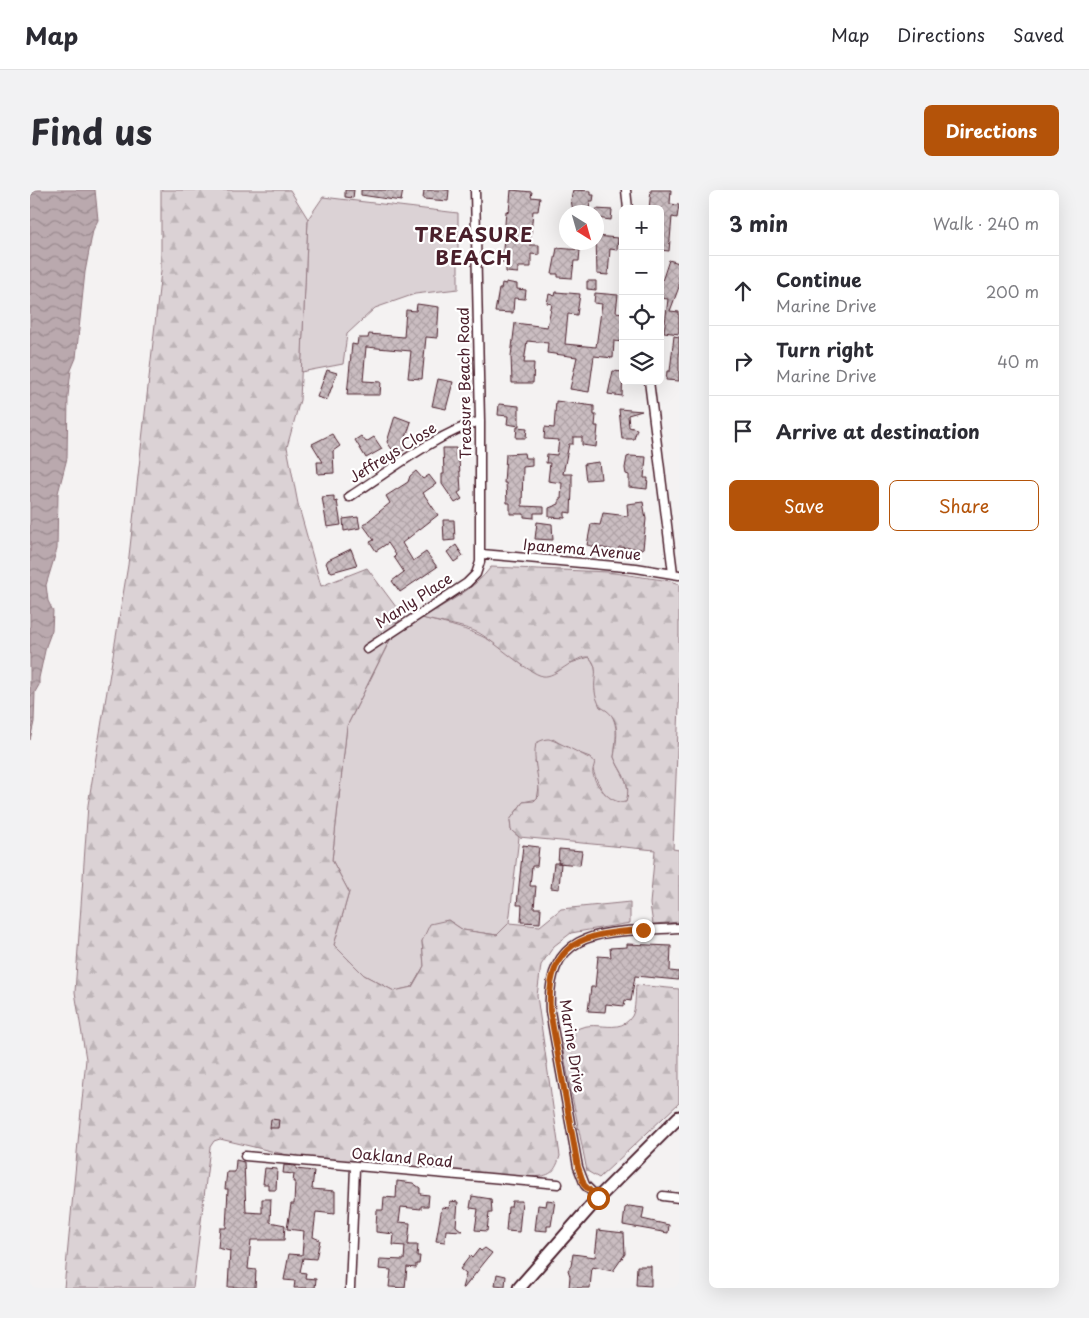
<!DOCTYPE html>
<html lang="en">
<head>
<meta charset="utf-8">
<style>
	body { margin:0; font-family:"Playpen Sans",sans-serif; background:#f2f2f3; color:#2b2b33 }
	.controls { position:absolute; right:15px; top:15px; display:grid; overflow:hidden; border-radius:8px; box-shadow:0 5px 20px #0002 }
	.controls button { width:45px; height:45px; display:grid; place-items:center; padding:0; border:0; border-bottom:1px solid #e1e1e2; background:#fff; color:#2b2b33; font:25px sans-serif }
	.compass { position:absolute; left:529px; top:15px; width:45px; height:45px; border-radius:50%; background:#fff; box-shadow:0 5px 20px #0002; rotate:143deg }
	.stop { position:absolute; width:15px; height:15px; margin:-11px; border:4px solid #b45309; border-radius:50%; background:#fff }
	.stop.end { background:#b45309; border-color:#fff; box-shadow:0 1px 5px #0008 }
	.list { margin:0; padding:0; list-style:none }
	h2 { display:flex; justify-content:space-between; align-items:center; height:65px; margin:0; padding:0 20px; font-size:21px }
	h2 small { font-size:16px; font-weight:400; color:#7c7c81 }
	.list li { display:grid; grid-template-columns:32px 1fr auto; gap:15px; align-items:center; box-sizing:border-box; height:70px; padding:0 20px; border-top:1px solid #e1e1e2 }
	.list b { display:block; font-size:19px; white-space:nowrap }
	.list p { margin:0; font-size:16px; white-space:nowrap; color:#7c7c81 }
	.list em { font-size:16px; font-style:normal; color:#7c7c81 }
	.actions { display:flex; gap:10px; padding:15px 20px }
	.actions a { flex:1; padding:11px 0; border:1px solid #b45309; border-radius:8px; text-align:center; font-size:18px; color:#b45309 }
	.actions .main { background:#b45309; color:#fff }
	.icon { flex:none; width:28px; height:28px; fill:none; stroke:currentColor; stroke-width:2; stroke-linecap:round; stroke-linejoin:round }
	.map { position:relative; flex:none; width:649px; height:1098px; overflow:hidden; border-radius:8px }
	header { display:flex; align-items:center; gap:30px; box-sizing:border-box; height:70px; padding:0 25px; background:#fff; border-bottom:1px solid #e1e1e2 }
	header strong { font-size:24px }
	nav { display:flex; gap:28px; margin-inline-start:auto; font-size:18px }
	.intro { display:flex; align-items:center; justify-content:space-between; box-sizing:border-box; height:120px; padding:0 30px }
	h1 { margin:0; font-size:35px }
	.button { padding:12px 22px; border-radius:8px; background:#b45309; color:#fff; font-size:18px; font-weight:700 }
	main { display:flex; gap:30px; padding:0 30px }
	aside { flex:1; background:#fff; border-radius:8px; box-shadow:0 5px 20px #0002 }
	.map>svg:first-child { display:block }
</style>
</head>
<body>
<header>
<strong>Map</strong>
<nav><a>Map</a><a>Directions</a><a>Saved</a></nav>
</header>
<div class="intro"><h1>Find us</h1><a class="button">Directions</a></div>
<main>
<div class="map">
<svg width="649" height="1098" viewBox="0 0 649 1098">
	<defs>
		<pattern id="forest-firs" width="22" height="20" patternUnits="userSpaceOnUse" patternTransform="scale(1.25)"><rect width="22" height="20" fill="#dbd2d5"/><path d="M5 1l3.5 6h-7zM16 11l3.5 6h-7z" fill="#bdb4b7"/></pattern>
		<pattern id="water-waves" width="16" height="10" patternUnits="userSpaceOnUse" patternTransform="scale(1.25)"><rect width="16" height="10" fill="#baa9ae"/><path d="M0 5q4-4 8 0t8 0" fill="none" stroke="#99898e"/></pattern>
		<pattern id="building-cross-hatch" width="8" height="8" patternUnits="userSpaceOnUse" patternTransform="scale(1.25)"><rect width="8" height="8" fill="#cabdc1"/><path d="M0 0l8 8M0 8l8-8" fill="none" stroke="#afa2a6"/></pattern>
	</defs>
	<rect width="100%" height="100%" fill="#f4f2f2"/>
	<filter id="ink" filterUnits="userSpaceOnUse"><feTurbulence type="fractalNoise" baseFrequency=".02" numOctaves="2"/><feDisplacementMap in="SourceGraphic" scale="10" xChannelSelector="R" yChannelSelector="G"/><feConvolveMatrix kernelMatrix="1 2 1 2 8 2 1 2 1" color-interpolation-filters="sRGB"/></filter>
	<g filter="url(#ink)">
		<!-- grass -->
		<path fill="#dbd2d5" stroke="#927880" d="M293,7L428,23V99L385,104L345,118L317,144L313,174L271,182L278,29Z
			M392,428C436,439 459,443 493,476L538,474L559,467C568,476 566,489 565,501C586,529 589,531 584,567C591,585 601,591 597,612C574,617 563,585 560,567L538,559L523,549L505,571L510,592L507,609L493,612L480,630L481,640L489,647L479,733L467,745L433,740L418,730L392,751L394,776L382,797L364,801L334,785L304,755L319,702L302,670L317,536L361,448Z"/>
		<!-- forest -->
		<path fill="url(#forest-firs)" stroke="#927880" d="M131,0H260L278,29L270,210L257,257L268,314L291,396L337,378L372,425L317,536L302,670L319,702L304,755L334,785L364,801L382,797L394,776L392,751L400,734L418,730L433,740L467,745L479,733L510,736L531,719L600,712V733L541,743L524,756L511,775L507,806L530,966C524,986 518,986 499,987L266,967L190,949L184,951L180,957L163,1098H34L56,869L45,802L58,615L98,375L131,81Z
			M461,377L578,382L640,391L649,394V515L643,659L649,660V732L623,734L620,714L625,660L489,647L481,640L480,630L493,612L504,611L509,606C510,588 502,571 506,553C510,551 514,549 518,549C521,548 562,569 565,572C564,576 562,581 563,584C566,598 583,615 596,612C602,592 591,584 584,567C587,547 592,526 570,517C568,512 565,506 565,501C563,488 570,478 559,467C543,466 526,488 513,486C499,484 465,452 449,443C432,435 410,433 392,428C416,413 444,400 461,377Z
			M606,795L649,799V913L569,988L557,981L532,856C552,816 586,852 602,826C606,819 605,804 606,795Z"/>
		<!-- water -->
		<path fill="url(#water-waves)" stroke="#8d727a" d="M0,0H65L68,30L63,40L55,82L46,168L41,180L38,206L37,268L28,303L27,359L16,395L18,411L23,421L22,440L16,456L9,488V495L5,502L4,532L0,550Z"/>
		<!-- building -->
		<path fill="url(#building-cross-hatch)" stroke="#4a1f2b" d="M315,0H324L323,8L315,7Z
			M331,0H373L371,11L331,5Z
			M394,0H419L418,11L393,9Z
			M481,0L502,2L501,7L510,8L508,21H503L500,55H509V65L501,64V77H488V83L476,82V72H472L476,21L479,22Z
			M543,0L561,1V5H564L563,11H560L559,22L543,21L541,10Z
			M621,0H641L640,14L649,15L647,28L642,27L639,61L630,60V19H619Z
			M566,19L582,20L581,30L566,28Z
			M566,46L588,48L587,60L580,59L578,85L567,84Z
			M527,58L550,60L549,71H544L542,88L528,87V84H522Z
			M639,70L649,73V97L640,121L649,122V144L634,142L638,109L630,108V97Z
			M557,91H566V100L557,99Z
			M476,92L487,94V99L496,100L495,109L484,108L483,123L465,122L469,99H471L472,93L476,94Z
			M526,102L550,104L547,125L538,124L535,154L566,157L572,114L564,113L565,103L588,105L586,122L593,123V152L584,151L583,168L564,166L559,202L540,199L547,167L517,163L518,153L497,151L494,173H504L503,193H482L481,166L485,133L517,137L522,114L517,113L519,104L525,106Z
			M387,114L409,117L407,148L396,147L392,189L378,188L381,161L336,157L333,191L351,192L350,205H317L322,154L327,155L328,148H338L339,144L374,147L376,120L386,121Z
			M644,146L649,147V191L636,190L637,181H640Z
			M297,180L307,183L297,210L287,207Z
			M583,181L593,182L592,206L578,204Z
			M408,189L423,192L416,219L402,216Z
			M526,211L564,216V225H566L565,236H568L566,257L552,255V247H543V254H539L533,284H542V299L541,323L535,322V328L519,327V318L529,314V309H531L532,293L518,291L520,273H516L517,264L527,265L529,250L514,249L515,237L524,238Z
			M469,214L489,216V236L477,234L478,226L468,225Z
			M589,219L612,221L598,225L599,237L607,239L604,249H592Z
			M365,226L381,232L374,254L376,259L366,265L357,252Z
			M487,237L497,238L496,248H486Z
			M302,244L310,256L303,261L304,283L288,284L287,272H293L282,254Z
			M331,246L336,252L344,247L352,259L336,268L325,250Z
			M413,258H426V269H429L431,301L428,303L432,309L425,313L412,294V284H414Z
			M494,263L495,268H502V276L493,277L492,316L514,317V323H504V328L494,327V324H480V313H477L476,293H474L476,264Z
			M600,266L616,267L614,288H618L617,299L599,297V285L596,284L595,278L597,267Z
			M569,272L571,289L556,290L554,274Z
			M386,281L393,289L399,285L406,294L393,303L408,325L372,353L383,371L396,362L407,377L370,402L362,391L374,382L364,367L366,365L358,353L346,361L340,352L344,350L333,335L360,313L356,306L378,292L380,286Z
			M304,306V312L307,311L311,335L297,337L292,307Z
			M613,312L616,329L613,359L589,357L588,361L557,355L561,334L570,335L573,323L598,326L597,314Z
			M328,327L330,338L314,341L313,329Z
			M413,330H424L425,350L414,351Z
			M507,332L522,334L523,350L505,349Z
			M426,355L433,366L424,372L417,362Z
			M321,359L327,375L302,382L299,380L296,373L298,370Z
			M493,655L509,657L507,676H502L500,696H506L504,718H511L510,733L491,732L492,715H487Z
			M529,659L552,661L550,675L528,673Z
			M524,673H531L529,699L521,698Z
			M597,754L641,756L640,781L649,782L648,790L605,786L601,811L595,810L594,816L576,814L575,822L558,821L561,797H565L568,766L581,767L580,758L597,757Z
			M241,929L249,930L248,938H240Z
			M206,970L214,972L216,1022L232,1023V1009H241L240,1032L255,1035L254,1050H221L218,1079L226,1080L225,1098L198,1097L200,1061L188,1058L190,1038H196L198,999H195L197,982H205Z
			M254,975L266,976V979L284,981L282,999L305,1001V1024L286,1022L283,1047L290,1050L286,1069L273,1068L270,1082L276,1083L275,1088L286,1089L285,1098H264L265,1091L254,1090L259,1064L272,1065L274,1041L257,1039L261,1014H264L265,992H263L264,984L253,983Z
			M235,978L247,979L246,1000H238V994H233Z
			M367,991L383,993L390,998V1004L399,1005L398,1016H391V1019L371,1017L369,1032L380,1033L378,1055H388L387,1066H390L389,1074H386V1078L377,1077L375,1098L359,1097L361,1080L349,1079L350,1069L374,1070L375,1056L363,1055L364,1044L346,1042V1036L347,1020H353L354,1007L366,1008Z
			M442,1006L461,1009L462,1023H459L457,1041L445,1040L448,1019L440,1018Z
			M517,1010L525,1011L521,1036H517V1041L505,1040L508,1015L516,1016Z
			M420,1011L428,1012L426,1036L432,1041L416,1040L415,1052L406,1051L412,1017L419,1018Z
			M482,1011H492L489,1042L476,1041L478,1017H481Z
			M599,1016L614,1018L612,1029L639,1035L638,1043L593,1035L595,1018Z
			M568,1040L594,1043L595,1064L583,1081L562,1077L560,1098H539L540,1086L538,1080L541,1076L543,1064L565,1067Z
			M455,1058L462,1063L434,1098H432L436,1084L430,1079L440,1066L442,1068L449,1059L451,1061Z
			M607,1076H621V1096L606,1095Z
			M467,1084L476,1086L475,1096L465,1095Z"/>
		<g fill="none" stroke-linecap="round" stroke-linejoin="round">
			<defs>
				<path id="street" d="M596,0L598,19
					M619,191L643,383
					M319,307C358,282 406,244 450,231
					M452,364L606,378L649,385
					M337,459L437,393L446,384L450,372V231L445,0
					M215,966L528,994
					M633,1006L649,1008
					M568,1008L555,995L548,977L520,821C515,732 584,743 649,738
					M320,1098L325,978"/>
				<path id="secondary" d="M489,1098L568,1008L649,927"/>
			</defs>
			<!-- street casing -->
			<use href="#street" stroke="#4a1f2b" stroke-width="11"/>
			<!-- secondary casing -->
			<use href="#secondary" stroke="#4a1f2b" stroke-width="15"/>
			<!-- street -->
			<use href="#street" stroke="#fff" stroke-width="8"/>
			<!-- secondary -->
			<use href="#secondary" stroke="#fff" stroke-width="11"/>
		</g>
	</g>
	<g fill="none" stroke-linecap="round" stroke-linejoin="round" filter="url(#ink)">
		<!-- route -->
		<path stroke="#b45309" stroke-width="6" d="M568,1008L554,995L548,977L520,821C516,752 553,743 613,740"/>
	</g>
	<g text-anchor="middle" stroke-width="4.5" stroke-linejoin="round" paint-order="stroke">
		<!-- street labels -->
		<g font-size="15" fill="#4a1f2b" stroke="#fff">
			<text transform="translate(435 193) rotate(-91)" y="5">Treasure Beach Road</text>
			<text transform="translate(363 263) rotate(-32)" y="5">Jeffreys Close</text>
			<text transform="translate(552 360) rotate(5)" y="5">Ipanema Avenue</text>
			<text transform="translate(384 411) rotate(-33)" y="5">Manly Place</text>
			<text transform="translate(542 856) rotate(81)" y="5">Marine Drive</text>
			<text transform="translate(372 968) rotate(5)" y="5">Oakland Road</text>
		</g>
		<!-- district labels -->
		<g font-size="20" font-weight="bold" letter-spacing="1" fill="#4a1f2b" stroke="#fff">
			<text x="444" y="52">TREASURE<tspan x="444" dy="23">BEACH</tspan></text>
		</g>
	</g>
</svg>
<div class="controls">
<button>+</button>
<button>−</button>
<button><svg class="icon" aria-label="locate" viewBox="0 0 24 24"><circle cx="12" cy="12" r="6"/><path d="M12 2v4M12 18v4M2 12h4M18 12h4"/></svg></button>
<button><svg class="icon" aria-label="layers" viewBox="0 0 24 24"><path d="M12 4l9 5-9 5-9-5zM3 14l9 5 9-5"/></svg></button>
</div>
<svg class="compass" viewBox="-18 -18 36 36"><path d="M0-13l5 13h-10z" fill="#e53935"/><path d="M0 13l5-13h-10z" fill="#7c7c81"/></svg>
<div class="stop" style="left:568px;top:1008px"></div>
<div class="stop end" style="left:613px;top:740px"></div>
</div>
<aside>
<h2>3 min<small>Walk · 240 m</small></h2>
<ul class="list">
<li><svg class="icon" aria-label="ahead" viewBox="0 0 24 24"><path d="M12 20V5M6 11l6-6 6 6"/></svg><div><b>Continue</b><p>Marine Drive</p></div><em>200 m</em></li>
<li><svg class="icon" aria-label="right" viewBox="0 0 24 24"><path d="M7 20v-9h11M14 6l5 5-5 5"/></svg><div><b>Turn right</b><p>Marine Drive</p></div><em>40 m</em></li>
<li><svg class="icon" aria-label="arrive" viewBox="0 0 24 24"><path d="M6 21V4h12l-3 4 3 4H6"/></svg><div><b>Arrive at destination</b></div></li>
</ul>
<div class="actions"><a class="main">Save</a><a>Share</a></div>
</aside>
</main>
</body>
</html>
